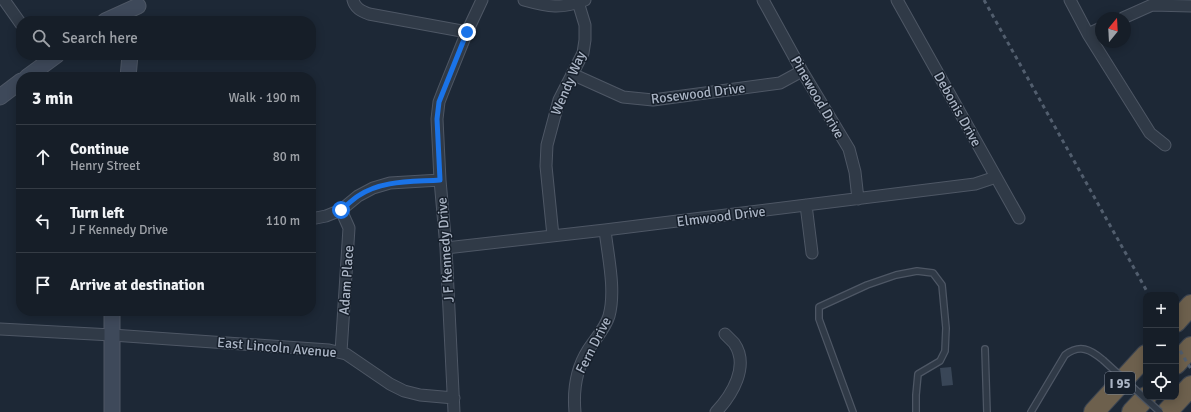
<!DOCTYPE html>
<html lang="en">
<head>
<meta charset="utf-8">
<style>
	body { margin:0; font-family:Signika,sans-serif; background:#1f2730; color:#f1f3f6 }
	.controls { position:absolute; right:12px; bottom:12px; display:grid; overflow:hidden; border-radius:8px; box-shadow:0 2px 10px #0003 }
	.controls button { width:36px; height:36px; display:grid; place-items:center; padding:0; border:0; border-bottom:1px solid #353c45; background:#161e28; color:#f1f3f6; font:20px sans-serif }
	.compass { position:absolute; left:1095px; top:12px; width:36px; height:36px; border-radius:50%; background:#161e28; box-shadow:0 2px 10px #0003; rotate:18deg }
	.stop { position:absolute; width:12px; height:12px; margin:-9px; border:3px solid #1a73e8; border-radius:50%; background:#fff }
	.stop.end { background:#1a73e8; border-color:#fff; box-shadow:0 1px 4px #0008 }
	.list { margin:0; padding:0; list-style:none }
	h2 { display:flex; justify-content:space-between; align-items:center; height:52px; margin:0; padding:0 16px; font-size:17px }
	h2 small { font-size:13px; font-weight:400; color:#9ea2a8 }
	.list li { display:grid; grid-template-columns:26px 1fr auto; gap:12px; align-items:center; box-sizing:border-box; height:64px; padding:0 16px; border-top:1px solid #353c45 }
	.list b { display:block; font-size:15px; white-space:nowrap }
	.list p { margin:0; font-size:13px; white-space:nowrap; color:#9ea2a8 }
	.list em { font-size:13px; font-style:normal; color:#9ea2a8 }
	.icon { flex:none; width:22px; height:22px; fill:none; stroke:currentColor; stroke-width:2; stroke-linecap:round; stroke-linejoin:round }
	.map { position:relative; flex:none; width:1191px; height:412px; overflow:hidden }
	.search { position:absolute; background:#161e28; box-shadow:0 2px 10px #0003; left:16px; top:16px; width:300px; height:44px; display:flex; align-items:center; gap:10px; box-sizing:border-box; padding:0 14px; border-radius:16px; color:#9ea2a8; font-size:15px }
	.panel { position:absolute; background:#161e28; box-shadow:0 2px 10px #0003; left:16px; top:72px; width:300px; height:244px; border-radius:16px }
	.map>svg:first-child { display:block }
</style>
</head>
<body>
<div class="map">
<svg width="1191" height="412" viewBox="0 0 1191 412">
	<rect width="100%" height="100%" fill="#1d2836"/>
	<!-- building -->
	<path fill="#394657" d="M951,367L953,385L942,386L940,368Z"/>
	<g fill="none" stroke-linecap="round" stroke-linejoin="round">
		<defs>
			<path id="lane" d="M985,349L987,412
				M853,412L819,319V307L867,285L896,275L917,271L933,273L942,285L946,328L945,351L940,361L918,374L916,395V412
				M1031,412L1065,355C1080,344 1090,349 1103,360"/>
			<path id="street" d="M4,0L21,24
				M353,0C355,8 361,11 369,14L467,32
				M524,0C549,7 561,9 585,0
				M763,0L802,71L849,149L855,172L858,199
				M897,0L1019,218
				M1070,0L1088,34L1150,133L1165,145
				M1123,18L1152,5L1191,6
				M1088,34L1101,28
				M572,74L623,97L653,100L780,83L802,71
				M806,205L812,253
				M341,210L349,228L341,352
				M311,219L326,216L341,210L358,196L373,188L390,183L440,180
				M553,236L546,166L547,145L559,100L583,53L585,40V25L578,2
				M446,248L605,230L975,184L996,177
				M0,329L112,335L329,350L346,354L390,384L404,391L420,395L454,398
				M454,412L446,248L440,180L437,119L439,102L444,89L467,32L482,0
				M575,412C573,390 576,369 588,350C595,339 605,329 609,316C616,290 608,257 605,230
				M716,412C732,395 750,366 734,343C731,340 728,337 725,334"/>
			<path id="secondary" d="M105,21L138,6
				M27,77L57,55
				M128,77L130,55
				M0,97L21,81
				M112,311V412"/>
			<path id="highway" d="M1176,322L1191,305
				M1176,364L1191,347
				M1094,412L1146,355
				M1132,412L1146,397
				M1167,412L1191,386"/>
		</defs>
		<!-- lane casing -->
		<use href="#lane" stroke="#4e5765" stroke-width="8"/>
		<!-- street casing -->
		<use href="#street" stroke="#4e5765" stroke-width="13"/>
		<!-- secondary casing -->
		<use href="#secondary" stroke="#4e5765" stroke-width="17"/>
		<!-- highway casing -->
		<use href="#highway" stroke="#3b4451" stroke-width="22"/>
		<!-- lane -->
		<use href="#lane" stroke="#303a47" stroke-width="5.5"/>
		<!-- street -->
		<use href="#street" stroke="#303a47" stroke-width="11"/>
		<!-- secondary -->
		<use href="#secondary" stroke="#3e495a" stroke-width="15"/>
		<!-- highway -->
		<use href="#highway" stroke="#6d604d" stroke-width="20"/>
		<!-- rail -->
		<path stroke="#525e6e" stroke-width="3" stroke-dasharray="4 4" stroke-linecap="butt" d="M984,0L1149,295
			M1176,344L1191,369"/>
		<defs>
			<path id="lane-bridge" d="M1103,360L1160,412"/>
		</defs>
		<!-- lane-bridge casing -->
		<use href="#lane-bridge" stroke="#4e5765" stroke-width="8" stroke-linecap="butt"/>
		<!-- lane-bridge -->
		<use href="#lane-bridge" stroke="#303a47" stroke-width="5.5"/>
	</g>
	<g fill="none" stroke-linecap="round" stroke-linejoin="round">
		<!-- route -->
		<path stroke="#1a73e8" stroke-width="5" d="M341,210C346,206 352,200 358,196C382,180 411,182 440,180L437,119L439,102L467,32"/>
	</g>
	<g text-anchor="middle" stroke-width="3" stroke-linejoin="round" paint-order="stroke">
		<!-- shield labels -->
		<rect fill="#161f2b" stroke="#7e8796" stroke-width="1" x="1105" y="372" width="30" height="22" rx="3"/>
		<g font-size="13" font-weight="bold" fill="#aab4c4">
			<text x="1120" y="388">I 95</text>
		</g>
		<!-- street labels -->
		<g font-size="14" fill="#aab4c4" stroke="#161f2b">
			<text transform="translate(568 83) rotate(-67)" y="5">Wendy Way</text>
			<text transform="translate(698 93) rotate(-7)" y="5">Rosewood Drive</text>
			<text transform="translate(818 97) rotate(60)" y="5">Pinewood Drive</text>
			<text transform="translate(958 109) rotate(61)" y="5">Debonis Drive</text>
			<text transform="translate(721 216) rotate(-7)" y="5">Elmwood Drive</text>
			<text transform="translate(445 250) rotate(-94)" y="5">J F Kennedy Drive</text>
			<text transform="translate(346 280) rotate(-86)" y="5">Adam Place</text>
			<text transform="translate(593 345) rotate(-63)" y="5">Fern Drive</text>
			<text transform="translate(277 347) rotate(5)" y="5">East Lincoln Avenue</text>
		</g>
	</g>
</svg>
<div class="controls">
<button>+</button>
<button>−</button>
<button><svg class="icon" aria-label="locate" viewBox="0 0 24 24"><circle cx="12" cy="12" r="6"/><path d="M12 2v4M12 18v4M2 12h4M18 12h4"/></svg></button>
</div>
<svg class="compass" viewBox="-18 -18 36 36"><path d="M0-13l5 13h-10z" fill="#e53935"/><path d="M0 13l5-13h-10z" fill="#9ea2a8"/></svg>
<div class="stop" style="left:341px;top:210px"></div>
<div class="stop end" style="left:467px;top:32px"></div>
<div class="search"><svg class="icon" aria-label="search" viewBox="0 0 24 24"><circle cx="10" cy="10" r="6"/><path d="M15 15l6 6"/></svg>Search here</div>
<section class="panel">
<h2>3 min<small>Walk · 190 m</small></h2>
<ul class="list">
<li><svg class="icon" aria-label="ahead" viewBox="0 0 24 24"><path d="M12 20V5M6 11l6-6 6 6"/></svg><div><b>Continue</b><p>Henry Street</p></div><em>80 m</em></li>
<li><svg class="icon" aria-label="left" viewBox="0 0 24 24"><path d="M17 20v-9H6M10 6l-5 5 5 5"/></svg><div><b>Turn left</b><p>J F Kennedy Drive</p></div><em>110 m</em></li>
<li><svg class="icon" aria-label="arrive" viewBox="0 0 24 24"><path d="M6 21V4h12l-3 4 3 4H6"/></svg><div><b>Arrive at destination</b></div></li>
</ul>
</section>
</div>
</body>
</html>
